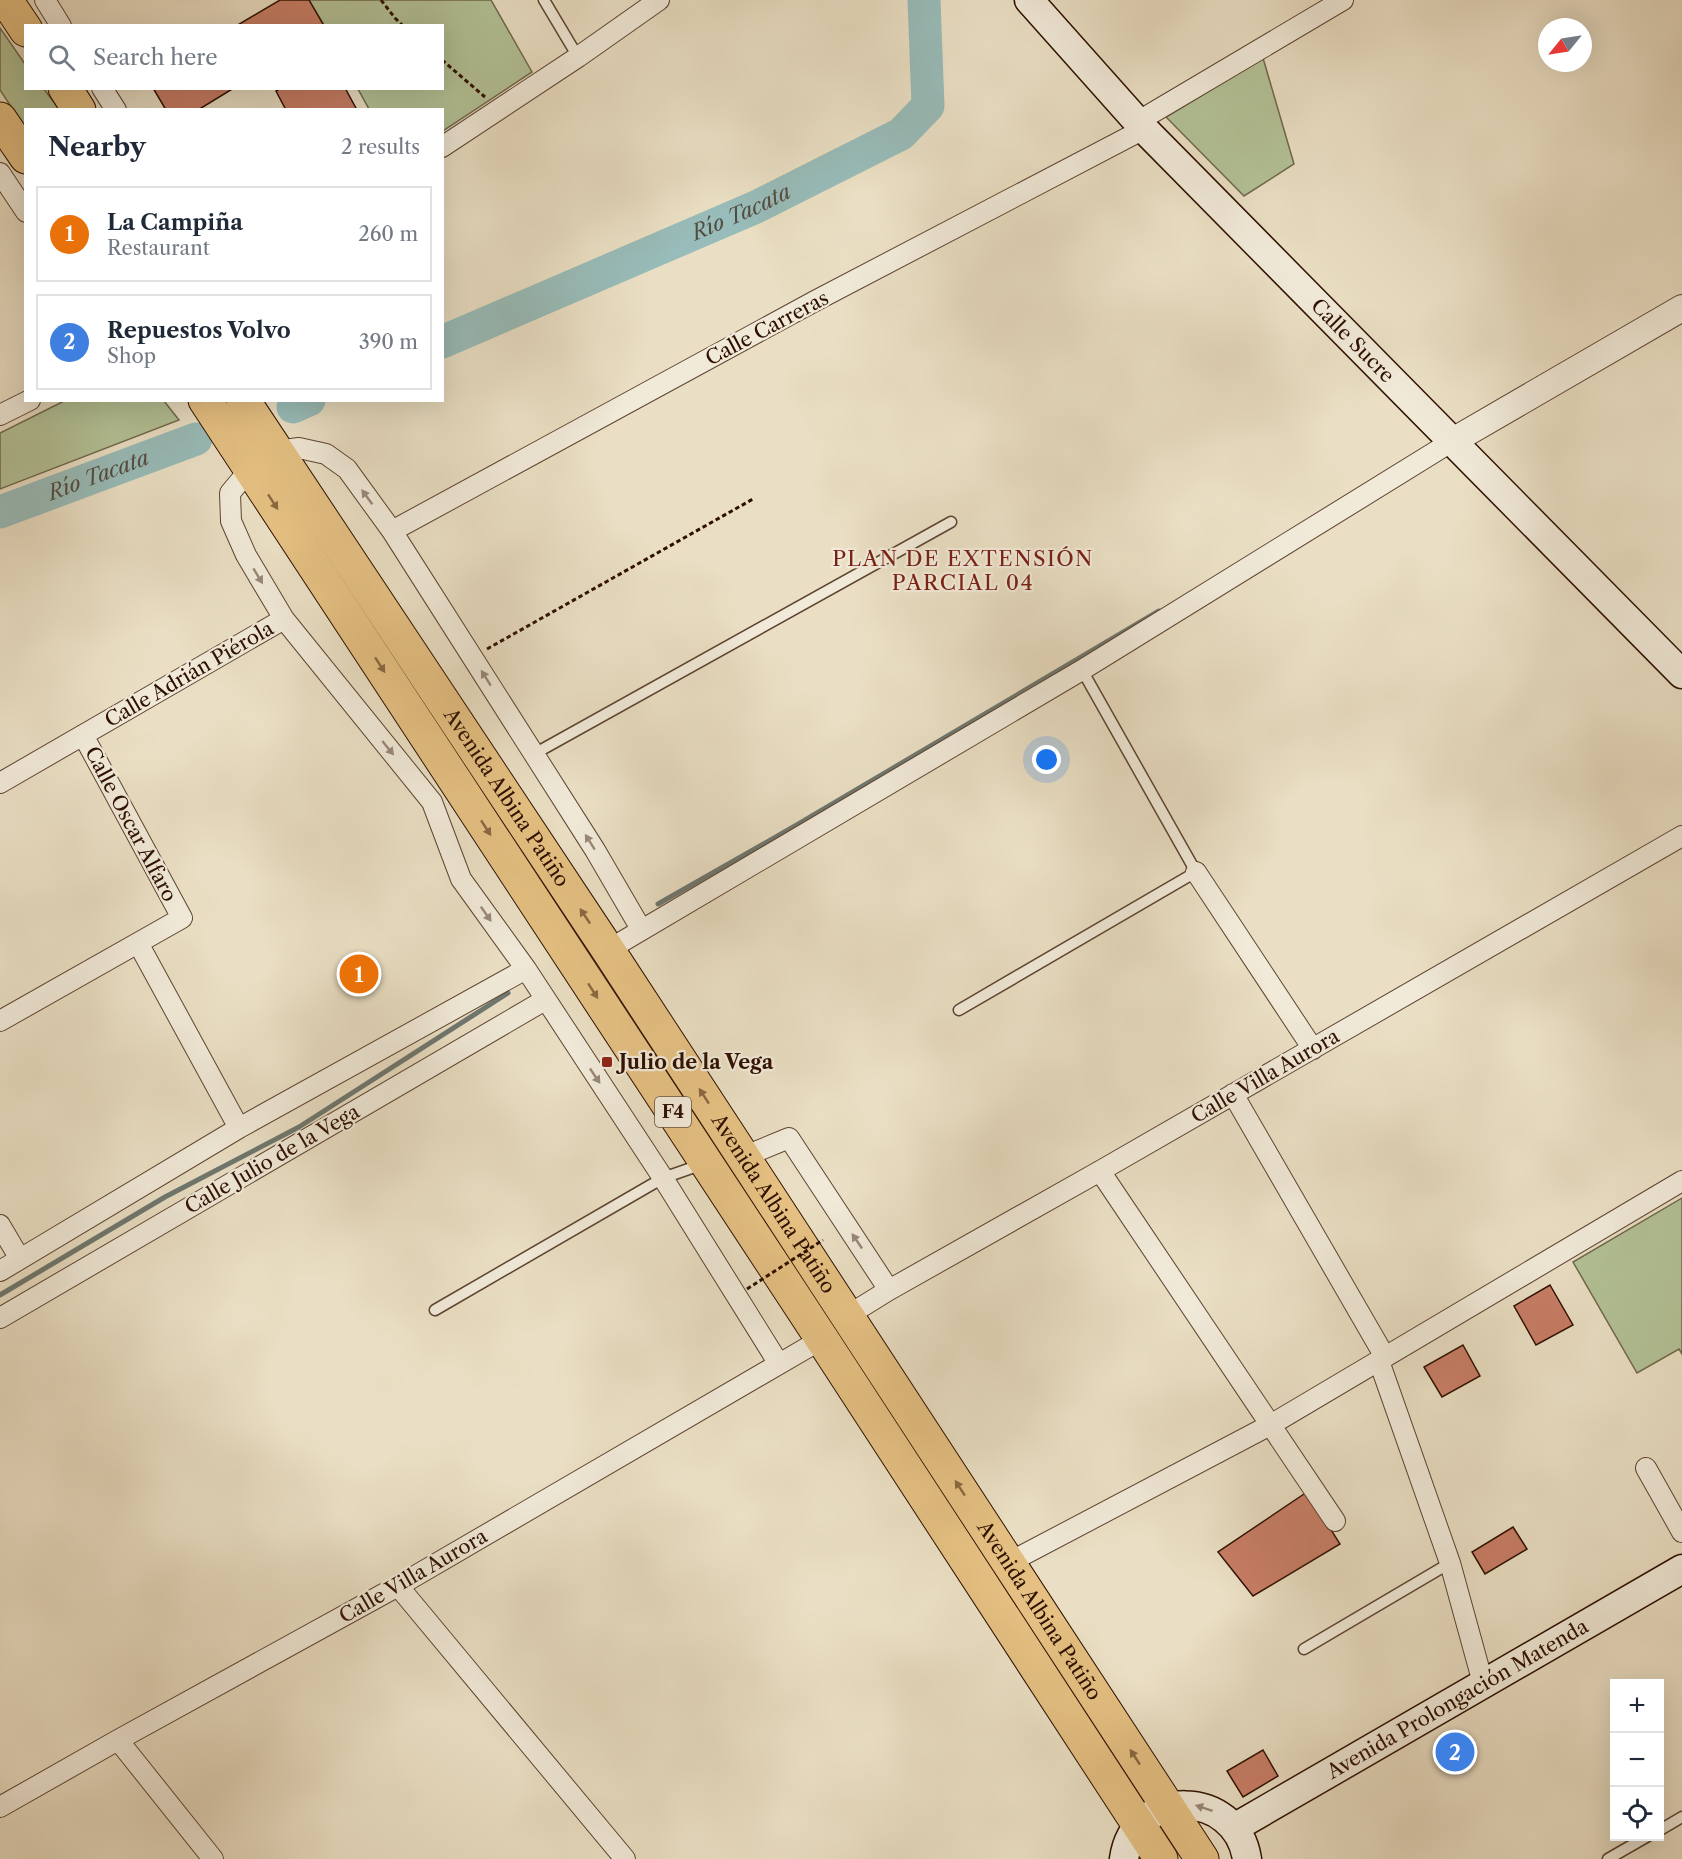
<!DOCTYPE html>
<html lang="en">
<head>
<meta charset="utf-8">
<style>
	body { margin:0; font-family:"Libre Caslon Text",serif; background:#f2f2f3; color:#1f2937 }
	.controls { position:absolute; right:18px; bottom:18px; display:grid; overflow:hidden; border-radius:0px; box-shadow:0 6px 24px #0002 }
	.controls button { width:54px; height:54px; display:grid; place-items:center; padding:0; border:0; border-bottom:2px solid #e0e1e3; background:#fff; color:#1f2937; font:30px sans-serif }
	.compass { position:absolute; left:1538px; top:18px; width:54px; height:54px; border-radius:50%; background:#fff; box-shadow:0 6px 24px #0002; rotate:240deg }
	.you { position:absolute; left:1047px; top:760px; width:21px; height:21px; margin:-15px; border:4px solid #fff; border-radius:50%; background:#1a73e8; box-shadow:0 0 0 9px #1a73e833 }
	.badge { display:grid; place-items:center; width:39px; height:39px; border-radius:50%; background:#ea580c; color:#fff; font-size:20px; font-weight:700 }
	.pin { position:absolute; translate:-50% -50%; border:3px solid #fff; box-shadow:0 2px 6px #0006 }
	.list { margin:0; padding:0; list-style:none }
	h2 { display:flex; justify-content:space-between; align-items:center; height:78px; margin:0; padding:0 24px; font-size:26px }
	h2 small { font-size:20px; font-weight:400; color:#747a83 }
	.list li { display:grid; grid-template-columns:39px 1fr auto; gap:18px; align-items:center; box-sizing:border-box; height:96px; margin:0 12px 12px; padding:0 12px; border:2px solid #e0e1e3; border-radius:0px }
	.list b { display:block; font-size:22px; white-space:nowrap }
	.list p { margin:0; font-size:20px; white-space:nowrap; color:#747a83 }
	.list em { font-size:20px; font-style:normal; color:#747a83 }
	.icon { flex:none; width:33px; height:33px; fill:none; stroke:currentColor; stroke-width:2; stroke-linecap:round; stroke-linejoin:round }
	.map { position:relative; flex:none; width:1682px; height:1859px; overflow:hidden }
	.search { position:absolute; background:#fff; box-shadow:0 6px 24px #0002; left:24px; top:24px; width:420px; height:66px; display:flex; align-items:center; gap:15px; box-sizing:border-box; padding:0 21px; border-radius:0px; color:#747a83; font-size:22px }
	.panel { position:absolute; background:#fff; box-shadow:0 6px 24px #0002; left:24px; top:108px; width:420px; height:294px; border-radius:0px }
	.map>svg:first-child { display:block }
</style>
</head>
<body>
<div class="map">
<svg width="1682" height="1859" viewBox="0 0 1682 1859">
	<rect width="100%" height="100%" fill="#eadfc4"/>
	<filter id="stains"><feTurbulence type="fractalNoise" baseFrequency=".00333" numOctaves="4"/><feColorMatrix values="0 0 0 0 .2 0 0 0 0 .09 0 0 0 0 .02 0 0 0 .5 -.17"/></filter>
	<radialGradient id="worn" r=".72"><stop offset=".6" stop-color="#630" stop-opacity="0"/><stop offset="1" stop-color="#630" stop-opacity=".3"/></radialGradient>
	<!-- green -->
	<path fill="#b3c297" stroke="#70694c" stroke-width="1.5" d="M309,0H491L532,72L443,131L442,110L369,109L358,89L442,88V26L324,25Z
		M0,28L25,64L26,88L44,89L59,109L26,110L25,128L0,90Z
		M1263,58L1294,164L1244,196L1166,117Z
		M64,401H164L179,420L0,489V433Z
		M1682,1198V1354L1679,1349L1637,1373L1573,1262Z"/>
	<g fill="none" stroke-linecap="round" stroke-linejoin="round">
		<!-- stream -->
		<path stroke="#6e776f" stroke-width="5" d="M658,904L795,826L1159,611
			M0,1295L165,1197L299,1127L508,993"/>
		<!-- river -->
		<g stroke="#98bcb9" stroke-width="33">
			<path id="s1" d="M442,342L756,207L901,134L928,106L924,0"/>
			<path d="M293,407L309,400"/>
			<path id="s2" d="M0,512L196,439"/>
		</g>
	</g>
	<!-- building -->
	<path fill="#c87e67" stroke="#2e1000" stroke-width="1.5" d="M280,0H309L324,26H236Z
		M153,88H234L198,110H166Z
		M281,88H345L357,110H286L276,91Z
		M1550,1285L1573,1325L1536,1345L1514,1306Z
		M1463,1345L1480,1376L1442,1397L1424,1367Z
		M1307,1492L1340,1544L1253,1596L1218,1552Z
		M1513,1527L1527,1549L1485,1574L1472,1552Z
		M1263,1750L1278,1776L1243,1797L1227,1771Z"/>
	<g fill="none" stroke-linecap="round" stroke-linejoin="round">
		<defs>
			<path id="service" d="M544,0L578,57
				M534,754L951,522
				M959,1010L1196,872L1082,670
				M435,1310L663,1178L703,1164
				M1304,1649L1450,1563
				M1660,1830L1682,1817
				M1608,1859L1648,1836"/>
			<path id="minor" d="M45,0L61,26
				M102,88L116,110
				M1137,122L1343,0
				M442,147L578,57L659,0
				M0,173L26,212
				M0,415L30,400
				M277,451L299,448L326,454L347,469L392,531L595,850L641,929
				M251,468L230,493L231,521L246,555L284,619L432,802L461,879L526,969L663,1178L779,1364
				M392,531L815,301L1144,129
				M0,783L284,619
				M1196,872L1313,1049
				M138,943L239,1128
				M608,950L1082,670L1451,442
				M0,1021L182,918L83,735
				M1233,1094L1385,1357
				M743,1157L789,1138L889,1290
				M1100,1171L1335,1521
				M0,1225L20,1259
				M0,1271L239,1128L526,969
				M847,1316L889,1290L1100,1171L1682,836
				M0,1318L545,1000
				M1379,1361L1450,1563L1483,1683
				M1646,1468L1682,1532
				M1008,1563L1272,1424L1682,1181
				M398,1586L625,1859
				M118,1740L213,1859
				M0,1807L118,1740L398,1586L822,1339"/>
			<path id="tertiary" d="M1451,442L1682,308"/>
			<g id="secondary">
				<path id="s3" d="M1029,0L1144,129L1682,674"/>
				<path id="s4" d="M1234,1828L1682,1569"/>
				<path d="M1124,1859C1134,1787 1236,1788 1247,1859"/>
			</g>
			<g id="trunk">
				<path d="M6,0L26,30"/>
				<path d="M65,88L79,110"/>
				<path d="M0,119L26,157"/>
				<path d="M205,400L822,1339L1161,1859"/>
				<path id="s5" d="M243,400L608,950L1202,1859"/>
			</g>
		</defs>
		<!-- service casing -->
		<use href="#service" stroke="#5d4431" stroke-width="13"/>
		<!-- minor casing -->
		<use href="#minor" stroke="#5d4431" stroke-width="22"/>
		<!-- tertiary casing -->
		<use href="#tertiary" stroke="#5d4431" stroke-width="28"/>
		<!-- secondary casing -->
		<use href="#secondary" stroke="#2e1000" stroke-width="31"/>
		<!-- trunk casing -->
		<use href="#trunk" stroke="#2e1000" stroke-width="35"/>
		<!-- path -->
		<path stroke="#2e1000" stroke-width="3" stroke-dasharray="4.5 3" stroke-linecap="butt" d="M381,0L395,18L403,26
			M442,60L485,97
			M487,649L753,499"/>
		<!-- service -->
		<use href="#service" stroke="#f1ead9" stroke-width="10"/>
		<!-- minor -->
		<use href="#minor" stroke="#f1ead9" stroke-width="20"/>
		<!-- tertiary -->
		<use href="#tertiary" stroke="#f1ead9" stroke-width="26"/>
		<!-- secondary -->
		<use href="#secondary" stroke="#f1ead9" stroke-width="28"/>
		<!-- trunk -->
		<use href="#trunk" stroke="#e5c082" stroke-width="33"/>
		<!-- path-bridge -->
		<path stroke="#2e1000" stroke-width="3" stroke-dasharray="4.5 3" stroke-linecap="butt" d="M747,1289L823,1240"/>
	</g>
	<!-- one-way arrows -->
	<defs><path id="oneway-solid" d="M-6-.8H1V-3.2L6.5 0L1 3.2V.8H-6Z" transform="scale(1.5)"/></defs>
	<g fill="#987">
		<use href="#oneway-solid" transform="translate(367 497) rotate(-126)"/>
		<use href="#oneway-solid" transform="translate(258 576) rotate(59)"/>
		<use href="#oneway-solid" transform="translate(486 678) rotate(-122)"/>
		<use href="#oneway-solid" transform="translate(388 748) rotate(51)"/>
		<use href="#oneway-solid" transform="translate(590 842) rotate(-122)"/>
		<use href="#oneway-solid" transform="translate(486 914) rotate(55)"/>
		<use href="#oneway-solid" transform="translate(595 1076) rotate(56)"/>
		<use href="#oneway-solid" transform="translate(857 1241) rotate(-124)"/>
		<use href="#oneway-solid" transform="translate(1204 1808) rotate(-162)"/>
	</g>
	<g fill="#8a6841">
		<use href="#oneway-solid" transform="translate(273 502) rotate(57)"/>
		<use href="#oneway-solid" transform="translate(380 665) rotate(57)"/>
		<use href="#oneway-solid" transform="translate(486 828) rotate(57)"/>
		<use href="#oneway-solid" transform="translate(585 916) rotate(-124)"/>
		<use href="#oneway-solid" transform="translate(593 991) rotate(57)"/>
		<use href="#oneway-solid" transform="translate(704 1096) rotate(-123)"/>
		<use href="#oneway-solid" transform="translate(960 1488) rotate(-123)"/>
		<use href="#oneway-solid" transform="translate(1135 1757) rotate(-123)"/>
	</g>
	<!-- markers -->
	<rect fill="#8f2418" stroke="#f1ead9" stroke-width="2" x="601" y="1056" width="12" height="12" rx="3"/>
	<g text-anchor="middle" stroke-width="4.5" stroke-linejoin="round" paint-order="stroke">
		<!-- shield labels -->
		<rect fill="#f1ead9" stroke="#685141" stroke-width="1.5" x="655" y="1097" width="36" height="30" rx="4.5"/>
		<g font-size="18" font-weight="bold" fill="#2e1000">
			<text x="673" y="1118">F4</text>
		</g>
		<!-- street labels -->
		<g font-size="20" fill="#2e1000" stroke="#f1ead9">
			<text transform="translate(767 328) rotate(-28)" y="7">Calle Carreras</text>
			<text dy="7" stroke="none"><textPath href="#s3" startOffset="470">Calle Sucre</textPath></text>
			<text transform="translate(189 674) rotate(-30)" y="7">Calle Adrián Piérola</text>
			<text dy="7" stroke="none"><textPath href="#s5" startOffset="477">Avenida Albina Patiño</textPath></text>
			<text transform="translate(131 824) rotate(62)" y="7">Calle Oscar Alfaro</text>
			<text transform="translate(1265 1076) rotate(-30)" y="7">Calle Villa Aurora</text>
			<text transform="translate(272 1159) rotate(-30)" y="7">Calle Julio de la Vega</text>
			<text dy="7" stroke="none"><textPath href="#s5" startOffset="963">Avenida Albina Patiño</textPath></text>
			<text transform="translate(413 1576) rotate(-30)" y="7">Calle Villa Aurora</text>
			<text dy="7" stroke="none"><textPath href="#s5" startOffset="1449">Avenida Albina Patiño</textPath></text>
			<text dy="7" stroke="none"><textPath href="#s4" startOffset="258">Avenida Prolongación Matenda</textPath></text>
		</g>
		<!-- poi labels -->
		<g font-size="20" font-weight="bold" fill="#2e1000" stroke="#f1ead9" text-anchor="start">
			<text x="619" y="1069">Julio de la Vega</text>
		</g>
		<!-- water labels -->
		<g font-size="21" font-style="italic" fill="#534c41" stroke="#f1ead9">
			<text dy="7" stroke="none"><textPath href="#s1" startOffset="326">Río Tacata</textPath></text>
			<text dy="7" stroke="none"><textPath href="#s2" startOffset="105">Río Tacata</textPath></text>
		</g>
		<!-- neighbourhood labels -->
		<g font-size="21" letter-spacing="1.5" fill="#7a1f14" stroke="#f1ead9">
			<text x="963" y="566">PLAN DE EXTENSIÓN<tspan x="963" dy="24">PARCIAL 04</tspan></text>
		</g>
	</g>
	<rect width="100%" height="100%" filter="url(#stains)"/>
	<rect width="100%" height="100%" fill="url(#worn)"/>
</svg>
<div class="controls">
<button>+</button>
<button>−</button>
<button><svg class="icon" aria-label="locate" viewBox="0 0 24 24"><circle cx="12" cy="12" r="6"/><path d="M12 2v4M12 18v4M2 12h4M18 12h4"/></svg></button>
</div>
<svg class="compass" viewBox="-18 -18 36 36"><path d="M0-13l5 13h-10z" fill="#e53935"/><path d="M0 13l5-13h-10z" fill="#747a83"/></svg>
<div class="you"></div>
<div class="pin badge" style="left:359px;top:974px;background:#e8710a">1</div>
<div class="pin badge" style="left:1455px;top:1752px;background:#3f7fe0">2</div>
<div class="search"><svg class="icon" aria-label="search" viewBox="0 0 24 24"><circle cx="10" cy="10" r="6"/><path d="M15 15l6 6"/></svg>Search here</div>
<section class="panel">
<h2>Nearby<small>2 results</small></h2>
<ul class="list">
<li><span class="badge" style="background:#e8710a">1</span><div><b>La Campiña</b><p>Restaurant</p></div><em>260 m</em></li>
<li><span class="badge" style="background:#3f7fe0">2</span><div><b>Repuestos Volvo</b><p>Shop</p></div><em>390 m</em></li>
</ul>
</section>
</div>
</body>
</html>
